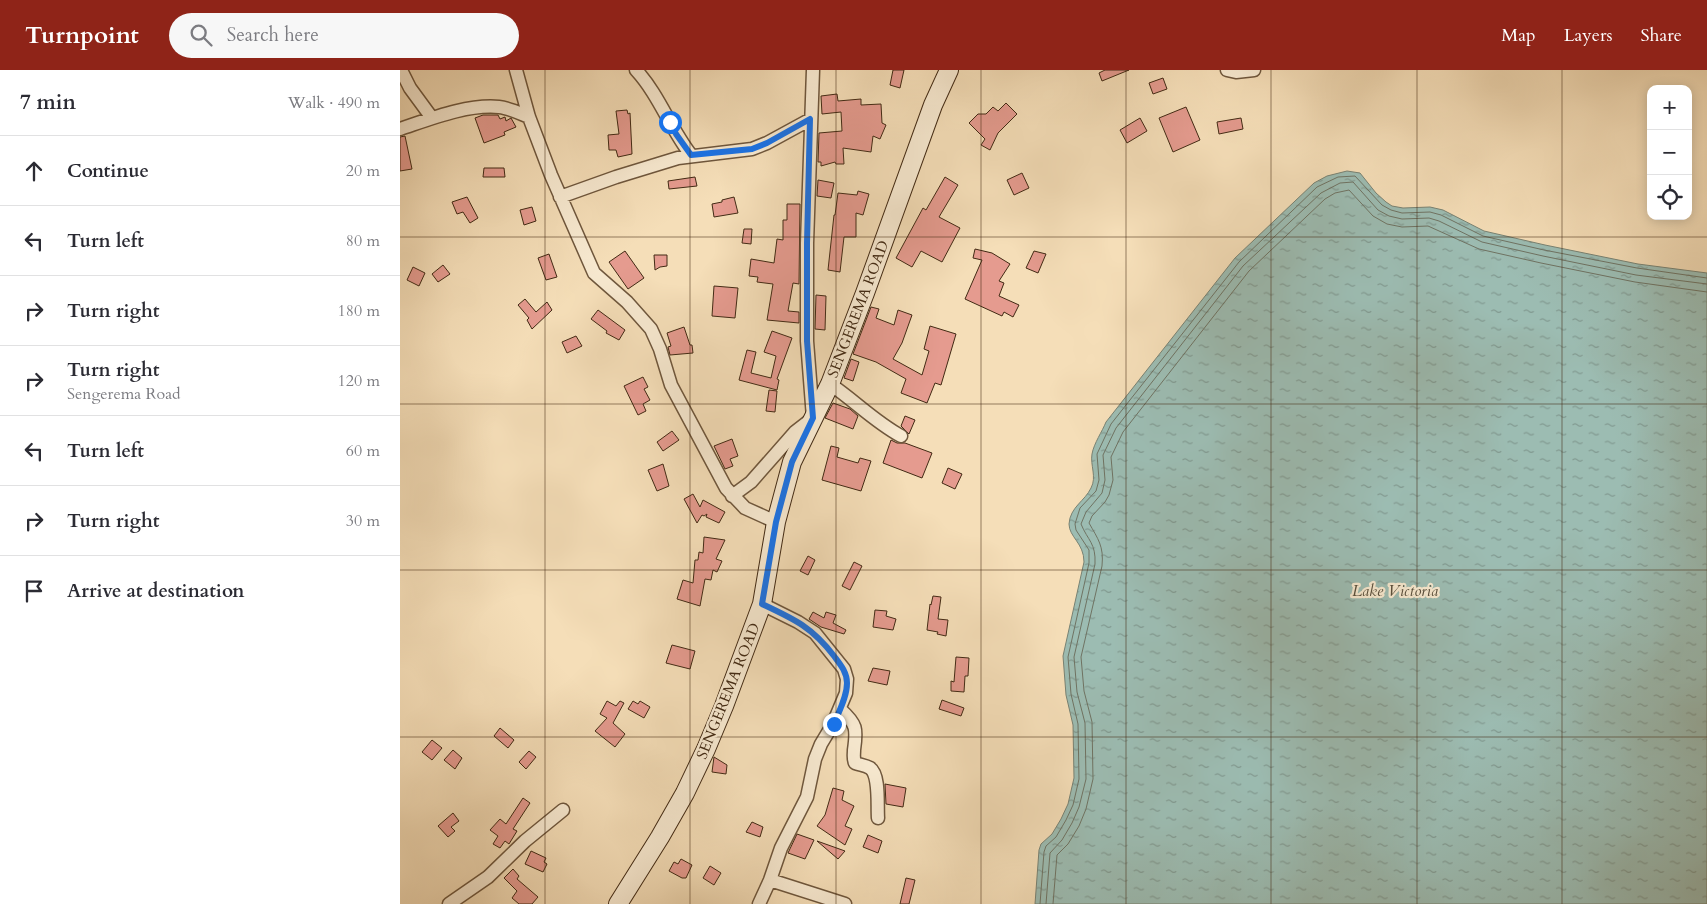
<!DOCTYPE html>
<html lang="en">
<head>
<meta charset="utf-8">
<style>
	body { margin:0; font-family:Cardo,serif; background:#f7f7f7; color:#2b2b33 }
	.controls { position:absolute; right:15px; top:15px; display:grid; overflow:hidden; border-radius:10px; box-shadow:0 2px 12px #0003 }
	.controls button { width:45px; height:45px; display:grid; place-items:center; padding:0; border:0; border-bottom:1px solid #e1e1e2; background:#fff; color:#2b2b33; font:25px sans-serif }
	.stop { position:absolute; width:15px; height:15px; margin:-11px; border:4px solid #1a73e8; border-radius:50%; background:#fff }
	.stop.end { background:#1a73e8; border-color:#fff; box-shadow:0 1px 5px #0008 }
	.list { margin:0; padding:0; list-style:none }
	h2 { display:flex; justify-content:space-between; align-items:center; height:65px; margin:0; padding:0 20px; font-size:21px }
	h2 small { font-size:16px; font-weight:400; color:#7c7c81 }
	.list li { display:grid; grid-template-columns:32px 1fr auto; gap:15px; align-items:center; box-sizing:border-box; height:70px; padding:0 20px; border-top:1px solid #e1e1e2 }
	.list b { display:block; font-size:19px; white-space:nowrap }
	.list p { margin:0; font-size:16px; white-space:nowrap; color:#7c7c81 }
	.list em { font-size:16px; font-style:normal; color:#7c7c81 }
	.icon { flex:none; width:28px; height:28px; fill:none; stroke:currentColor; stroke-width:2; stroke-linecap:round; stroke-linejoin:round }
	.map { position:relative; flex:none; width:1307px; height:834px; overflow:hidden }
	header { display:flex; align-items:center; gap:30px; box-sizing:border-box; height:70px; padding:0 25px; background:#8f2418; color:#fff }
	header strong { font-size:24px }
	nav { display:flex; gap:28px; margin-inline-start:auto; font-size:18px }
	.search { width:350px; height:45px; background:#f7f7f7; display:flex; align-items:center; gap:12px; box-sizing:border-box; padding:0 18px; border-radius:28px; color:#7c7c81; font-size:19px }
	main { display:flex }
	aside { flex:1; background:#fff }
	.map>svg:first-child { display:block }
</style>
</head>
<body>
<header>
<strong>Turnpoint</strong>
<div class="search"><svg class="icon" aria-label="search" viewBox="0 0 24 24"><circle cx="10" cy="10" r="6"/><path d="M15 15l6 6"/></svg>Search here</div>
<nav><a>Map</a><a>Layers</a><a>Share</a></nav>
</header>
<main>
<aside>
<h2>7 min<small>Walk · 490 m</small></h2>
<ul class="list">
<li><svg class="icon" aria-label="ahead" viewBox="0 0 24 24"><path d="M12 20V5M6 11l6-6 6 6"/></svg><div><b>Continue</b></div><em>20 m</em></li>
<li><svg class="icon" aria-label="left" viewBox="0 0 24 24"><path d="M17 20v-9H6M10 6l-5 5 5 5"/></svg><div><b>Turn left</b></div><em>80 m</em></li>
<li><svg class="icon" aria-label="right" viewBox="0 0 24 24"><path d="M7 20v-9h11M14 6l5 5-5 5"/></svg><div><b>Turn right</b></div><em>180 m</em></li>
<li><svg class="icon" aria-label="right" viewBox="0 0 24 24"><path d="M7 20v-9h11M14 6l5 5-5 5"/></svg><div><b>Turn right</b><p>Sengerema Road</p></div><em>120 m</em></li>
<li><svg class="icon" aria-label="left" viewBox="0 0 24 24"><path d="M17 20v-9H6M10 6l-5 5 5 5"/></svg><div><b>Turn left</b></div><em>60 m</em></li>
<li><svg class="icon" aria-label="right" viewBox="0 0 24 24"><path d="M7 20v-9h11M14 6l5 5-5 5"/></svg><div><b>Turn right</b></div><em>30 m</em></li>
<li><svg class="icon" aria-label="arrive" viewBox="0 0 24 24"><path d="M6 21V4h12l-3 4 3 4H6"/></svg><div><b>Arrive at destination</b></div></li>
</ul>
</aside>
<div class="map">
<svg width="1307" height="834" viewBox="0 0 1307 834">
	<defs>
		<pattern id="water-ripples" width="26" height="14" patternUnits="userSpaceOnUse" patternTransform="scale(1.25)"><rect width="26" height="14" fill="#9cbcb2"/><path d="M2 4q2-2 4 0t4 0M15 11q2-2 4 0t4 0" fill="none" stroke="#819990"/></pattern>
	</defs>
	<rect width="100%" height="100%" fill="#f5deb8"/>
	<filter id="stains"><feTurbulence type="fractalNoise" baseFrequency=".004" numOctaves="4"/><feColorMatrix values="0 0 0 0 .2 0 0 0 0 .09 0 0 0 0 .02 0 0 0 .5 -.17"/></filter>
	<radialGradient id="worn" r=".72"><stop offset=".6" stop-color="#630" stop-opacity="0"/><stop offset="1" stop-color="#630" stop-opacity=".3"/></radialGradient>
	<!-- water -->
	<path fill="url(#water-ripples)" stroke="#788273" d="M947,101L960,103L976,123L986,132L992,136L1003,138L1030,137L1043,140L1084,161L1145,175L1238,194L1307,203V834H635L639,780L641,774L652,764L661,749L668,734L674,708L673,655L666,625L663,586L684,492C684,473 669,467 669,454C670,437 685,431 691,418C697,407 690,395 692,384C694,373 702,362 706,352L835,188L914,113L927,106Z"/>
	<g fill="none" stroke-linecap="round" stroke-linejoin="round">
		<!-- shore -->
		<path stroke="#6f7363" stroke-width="1" d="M640,834L644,782L646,776L656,767L666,750L673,735L679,709L678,654L671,624L668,587L689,493V480L676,460L675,454L680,438L696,421L699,410L697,384L711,354L839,192L917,117L938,107L955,106L982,135L991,140L1002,143L1030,142L1041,145L1083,166L1144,180L1237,198L1307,208
			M646,834L650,783L662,770L672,753L679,737L686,709L685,653L677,622L674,587L695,494C696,473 688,471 681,454L686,442L702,423L705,410L703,385L716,358L843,196L921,123L940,113L953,112L978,140L989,146L1002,149L1029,148L1039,151L1082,172L1143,186L1236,205L1307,214
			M653,834L657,785L668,774L679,756L686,739L693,709L692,652L684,621L681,587L702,496C704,476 698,469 689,453L692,446L705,432L709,425L713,410L711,387L723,362L849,201L925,129L935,123L949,120L973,146L987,154L1002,157L1028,156L1079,179L1141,193L1235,212L1307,222"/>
	</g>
	<!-- building -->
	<path fill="#e59b8f" stroke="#422a14" d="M493,0H504L500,18L490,15Z
		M705,0H729L702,11L699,3Z
		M763,8L767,19L753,24L749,13Z
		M437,24L438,31L461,29V35L481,34L482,53L486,55L480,69L473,66L471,82L443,78L444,94H436L435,92L421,96V92H418L419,63L442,61L441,42L422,44L421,26Z
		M606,33L617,44L598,63L590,80L581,75L585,69L569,53L578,44H586L593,37L598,41Z
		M786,37L800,70L773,82L759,48Z
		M227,40L228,44L230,43L232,84L218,87L216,80H209L208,65L219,64L216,41Z
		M83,45H98L100,49L105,47L106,51L111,48L116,57L104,62L105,65L84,73L75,48Z
		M740,48L747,61L727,73L720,60Z
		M841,48L843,59L819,64L817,52Z
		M5,66L12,99L0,101V67Z
		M84,98H104L105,107H83Z
		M622,103L629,118L614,125L607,110Z
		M295,107L297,116L269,119L268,111Z
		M545,107L558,115L539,147L560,158L542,192L521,181L512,197L496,188L523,138L526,140Z
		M418,110L434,113L431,128L417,126Z
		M458,121L469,124L463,145L456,143V167H444L440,202L428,200L434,145H435L438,123L457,125Z
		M67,127L78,148L70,153L63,142L57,144L52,132Z
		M334,127L338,143L314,147L312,134L322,132V130Z
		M387,134H400L399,214L393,213L388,241L399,242V253L367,250L373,214L357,212L358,207L349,206L351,189L374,193L377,169L383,170V150H387Z
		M132,137L136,151L124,155L120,140Z
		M344,159H352L351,174L342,173Z
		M575,179L592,183L610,194L599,211L604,213L599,226L619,235L613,247L604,242L602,246L565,229L582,190L573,188Z
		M225,181L244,208L228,219L209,192Z
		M634,181L646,184L638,203L626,198Z
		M149,184L157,207L146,210L138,188Z
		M254,185H267V196L260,197L255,200Z
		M43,195L50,204L38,212L32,204Z
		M13,197L25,203L19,216L7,210Z
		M314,216L338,218L335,248L312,246Z
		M416,225L426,226L425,260L415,259Z
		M125,229L136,242L147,232L152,240L132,259L127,250L129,248L118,235Z
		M471,237L479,239L476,248L494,255L498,240L512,245L502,273L493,289L522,305L529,281L524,279L530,256L556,264L541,315L535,313L527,333L501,323L506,309L476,292L453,284Z
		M198,240L225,260L219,270L206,263L207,261L191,249Z
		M284,257L290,275H292L293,283L270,285L268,277L271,276L267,263Z
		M372,261L392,268L377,309L379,310L377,320L339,310L347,280L356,282L351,303L371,308L376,286L364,282Z
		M176,266L182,276L167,283L162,272Z
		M451,289L459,292L453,311L444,308Z
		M243,307L248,317L244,319L250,330L243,334L246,341L238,345L224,316Z
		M369,320L377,321L375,342L366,341Z
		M433,333L450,339L458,346L453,359L425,348Z
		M505,346L515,350L509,364L501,356Z
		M272,361L279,370L263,381L257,372Z
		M332,369L338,386L330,389L333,396L325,399L314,376Z
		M491,370L497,373H505L532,383L522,408L483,393Z
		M431,376L439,378L437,387L458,393L460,388L471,391L461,421L422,410Z
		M263,394L269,416L257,421L248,400Z
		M548,398L562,404L555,419L542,413Z
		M293,424L300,437L303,430L325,442L319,453L306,447L307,444L304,446L302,445L297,453L284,429Z
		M304,467L325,470L316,489L322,491L317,502L313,500L311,510L305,509L300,536L277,529L283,510L293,513L295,490H298L299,482L303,483Z
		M408,486L415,490L408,505L400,501Z
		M454,492L462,496L450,520L442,516Z
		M533,526L541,527L538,549L548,550L546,566L537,564L538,562L527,560L530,534L531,535Z
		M475,540L487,541L486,546L496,549L493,560L473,557Z
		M413,542L424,548L426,542L436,545L433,553L446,560L444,564L421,557L409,549Z
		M272,575L295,581L290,599L266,593Z
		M556,587L569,588L568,606H565L564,622L551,621V611L554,612Z
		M473,598L490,601L487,615L468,611Z
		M542,630L564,638L561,646L539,639Z
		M207,631L216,636L220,631L224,633L213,653L225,664L215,677L195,661L207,648L200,644Z
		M233,631L238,634L240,631L250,637L244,648L228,639Z
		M100,658L114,670L108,678L94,666Z
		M32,670L42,678L32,690L22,682Z
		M53,680L62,688L55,699L44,690Z
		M129,681L136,687L126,699L119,692Z
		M314,687L327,695L326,704L312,702Z
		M485,714L506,718L503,737L486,734Z
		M433,718L444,721L442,730L454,736L445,756L452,759L445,775L417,756L425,745Z
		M123,728L130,733L113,759L117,761L109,774L105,771L100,778L93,774L98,766L90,760L100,749L106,754Z
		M53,743L59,751L51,757L55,761L48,767L38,756Z
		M352,752L363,757L360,767L346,762Z
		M397,764L414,770L405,789L388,783Z
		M468,765L482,771L478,783L463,777Z
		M417,771L445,781L438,789Z
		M131,781L146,788L144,792L147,794L143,802L125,794Z
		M281,789L292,795L286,808H282L269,801L274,792L278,794Z
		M310,796L321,803L314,815L303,808Z
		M113,799L119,806L117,809L138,827L132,834H119L112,828L117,821L104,808Z
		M506,808L515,810L509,834H500Z"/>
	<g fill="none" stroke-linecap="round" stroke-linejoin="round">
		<defs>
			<path id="street" d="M1,0L10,18L32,48
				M116,0L129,47L151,105L194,203L227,232L251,259L260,279L271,315L326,418L345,438L376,452
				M236,0C259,25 270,58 291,85
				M827,0L836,2L854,0
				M0,59C30,49 67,34 99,37C109,38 119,43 129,47
				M160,127L216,107L278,88L352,79L367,73L411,49
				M430,314C455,331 475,352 501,366
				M332,426L351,412L395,362L413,348L407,271V173L413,0
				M440,639C457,654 457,659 454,680C454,685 453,688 455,693C460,695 465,695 470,698C480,705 477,735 478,748
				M370,810L445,834
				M49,834L88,807L125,771L163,740
				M359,834L370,810L381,778L407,727L415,689L421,674L433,654L446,623L447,609L444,599L415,563L398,552L362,534"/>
			<path id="secondary" d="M218,834L260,767L285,723L306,679L324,636L362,534L376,452L392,392L430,314L465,223L533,35L549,0"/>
		</defs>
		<!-- street casing -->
		<use href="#street" stroke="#6f573d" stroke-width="15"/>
		<!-- secondary casing -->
		<use href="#secondary" stroke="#422a14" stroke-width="20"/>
		<!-- street -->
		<use href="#street" stroke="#f8ead1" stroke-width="12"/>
		<!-- secondary -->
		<use href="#secondary" stroke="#f8ead1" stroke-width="18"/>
	</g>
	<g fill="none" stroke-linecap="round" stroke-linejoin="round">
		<!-- route -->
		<path stroke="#1a73e8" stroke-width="6" d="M270,52L276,64L291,85L352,79L367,73L410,49L407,173V271L413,348L392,392L376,452L362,534C394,549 412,557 434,586C440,594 447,602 447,613C447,627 439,641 434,654"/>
	</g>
	<!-- grid -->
	<path fill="none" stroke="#422a14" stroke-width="1" stroke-opacity="0.55" d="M145,0V834M290,0V834M436,0V834M581,0V834M726,0V834M871,0V834M1017,0V834M1162,0V834M0,167H1307M0,334H1307M0,500H1307M0,667H1307"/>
	<g text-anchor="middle" stroke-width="4.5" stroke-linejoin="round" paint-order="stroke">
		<!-- street labels -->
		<g font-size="15" fill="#422a14" stroke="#f8ead1">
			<text transform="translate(458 239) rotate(-69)" y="5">SENGEREMA ROAD</text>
			<text transform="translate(328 621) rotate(-68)" y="5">SENGEREMA ROAD</text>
		</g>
		<!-- water labels -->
		<g font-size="16" font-style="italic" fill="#584e3c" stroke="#f8ead1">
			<text x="995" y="526">Lake Victoria</text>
		</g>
	</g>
	<rect width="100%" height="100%" filter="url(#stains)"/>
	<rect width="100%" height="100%" fill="url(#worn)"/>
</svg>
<div class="controls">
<button>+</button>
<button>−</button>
<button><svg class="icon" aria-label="locate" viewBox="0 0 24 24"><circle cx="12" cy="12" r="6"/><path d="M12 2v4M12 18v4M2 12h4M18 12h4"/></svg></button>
</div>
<div class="stop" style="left:270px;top:52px"></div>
<div class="stop end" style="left:434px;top:654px"></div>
</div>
</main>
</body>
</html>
